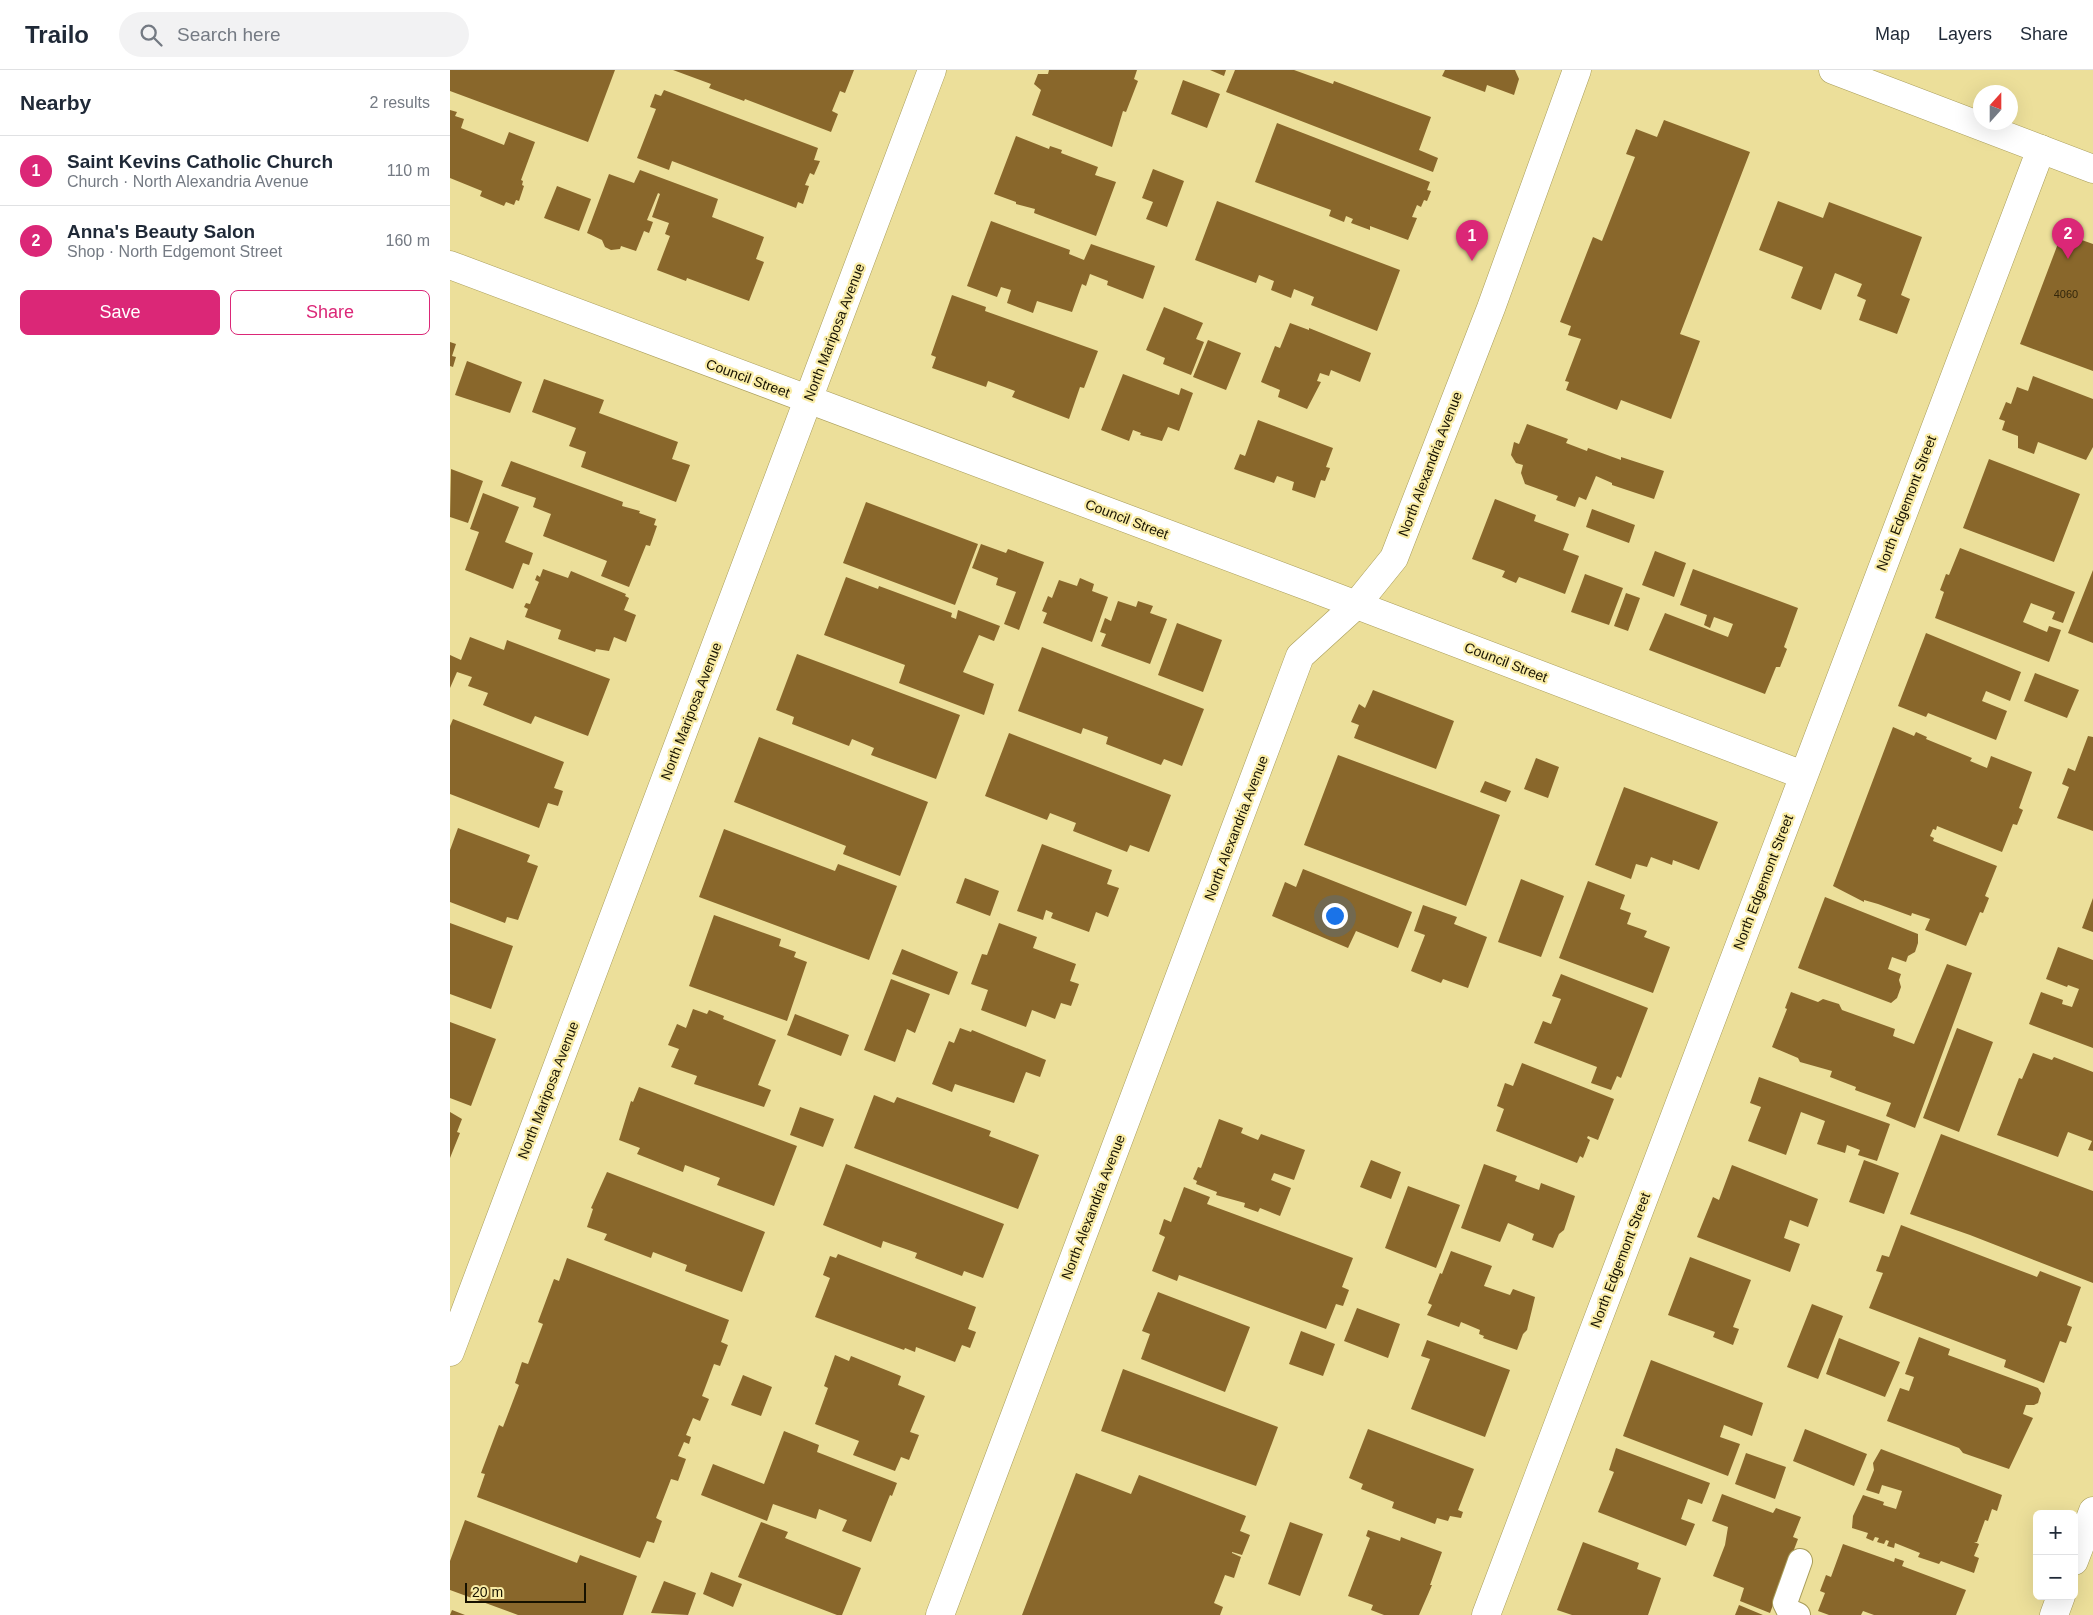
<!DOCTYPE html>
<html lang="en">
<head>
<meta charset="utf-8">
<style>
	body { margin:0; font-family:Arial,sans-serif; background:#f2f2f3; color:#1f2937 }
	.controls { position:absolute; right:15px; bottom:15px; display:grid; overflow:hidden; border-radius:8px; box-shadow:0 5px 20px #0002 }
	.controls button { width:45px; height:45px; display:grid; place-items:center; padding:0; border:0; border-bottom:1px solid #e0e1e3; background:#fff; color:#1f2937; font:25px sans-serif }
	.compass { position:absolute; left:1523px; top:15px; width:45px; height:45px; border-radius:50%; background:#fff; box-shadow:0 5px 20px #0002; rotate:21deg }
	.scale { position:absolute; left:15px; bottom:12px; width:121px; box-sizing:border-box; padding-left:5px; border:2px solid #171200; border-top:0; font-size:14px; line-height:18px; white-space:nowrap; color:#171200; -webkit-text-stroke:4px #f9eca7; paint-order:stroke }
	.you { position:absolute; left:884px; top:845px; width:18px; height:18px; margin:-12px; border:4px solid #fff; border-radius:50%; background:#1a73e8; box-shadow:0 0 0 8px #1a73e833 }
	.badge { display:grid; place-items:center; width:32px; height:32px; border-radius:50%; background:#db2777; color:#fff; font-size:16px; font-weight:700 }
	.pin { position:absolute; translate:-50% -41px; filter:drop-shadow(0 1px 2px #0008) }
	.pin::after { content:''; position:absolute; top:26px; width:18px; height:15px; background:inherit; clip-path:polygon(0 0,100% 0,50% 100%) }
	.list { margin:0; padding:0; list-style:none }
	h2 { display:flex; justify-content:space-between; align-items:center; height:65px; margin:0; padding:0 20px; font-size:21px }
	h2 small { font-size:16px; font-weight:400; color:#747a83 }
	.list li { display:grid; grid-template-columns:32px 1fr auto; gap:15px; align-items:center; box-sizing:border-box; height:70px; padding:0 20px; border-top:1px solid #e0e1e3 }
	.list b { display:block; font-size:19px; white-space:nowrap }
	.list p { margin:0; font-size:16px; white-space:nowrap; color:#747a83 }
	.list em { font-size:16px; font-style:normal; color:#747a83 }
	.actions { display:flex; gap:10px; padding:15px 20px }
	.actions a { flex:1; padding:11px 0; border:1px solid #db2777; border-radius:8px; text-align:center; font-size:18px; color:#db2777 }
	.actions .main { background:#db2777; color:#fff }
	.icon { flex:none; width:28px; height:28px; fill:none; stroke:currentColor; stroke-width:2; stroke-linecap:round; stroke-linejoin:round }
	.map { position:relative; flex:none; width:1643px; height:1545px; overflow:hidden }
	header { display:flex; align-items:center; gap:30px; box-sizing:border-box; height:70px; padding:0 25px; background:#fff; border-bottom:1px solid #e0e1e3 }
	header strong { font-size:24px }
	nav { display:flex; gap:28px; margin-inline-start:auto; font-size:18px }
	.search { width:350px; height:45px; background:#f2f2f3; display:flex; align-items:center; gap:12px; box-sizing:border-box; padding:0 18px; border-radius:28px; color:#747a83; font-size:19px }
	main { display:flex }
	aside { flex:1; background:#fff }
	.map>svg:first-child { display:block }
</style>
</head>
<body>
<header>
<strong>Trailo</strong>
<div class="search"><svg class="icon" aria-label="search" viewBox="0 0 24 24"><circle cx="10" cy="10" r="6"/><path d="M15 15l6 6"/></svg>Search here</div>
<nav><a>Map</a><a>Layers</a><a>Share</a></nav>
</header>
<main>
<aside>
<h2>Nearby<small>2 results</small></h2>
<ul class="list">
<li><span class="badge">1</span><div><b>Saint Kevins Catholic Church</b><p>Church · North Alexandria Avenue</p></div><em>110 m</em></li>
<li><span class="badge">2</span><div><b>Anna's Beauty Salon</b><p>Shop · North Edgemont Street</p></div><em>160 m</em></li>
</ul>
<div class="actions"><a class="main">Save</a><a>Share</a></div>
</aside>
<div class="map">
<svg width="1643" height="1545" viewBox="0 0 1643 1545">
	<rect width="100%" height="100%" fill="#ecdf9a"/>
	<!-- building -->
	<path fill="#89672b" d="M0,0H165L138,72L0,21Z
		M223,0H404L395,23L390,21L382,41L388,44L381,62L295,29L294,31L259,18L261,14Z
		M599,0H687L684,9L688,11L676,42L673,41L662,77L582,45L591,20L584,14L588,4H598Z
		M760,0H776L774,6Z
		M785,0H844L883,14L884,11L981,47L969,80L988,88L983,102L776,22Z
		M995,0H1065L1069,9L1064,25L1037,15L1035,22L992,6Z
		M733,10L770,24L757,58L721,44Z
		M214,20L368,78L364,90L370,91L364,105L360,103L355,115L359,116L353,134L348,132L346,138L222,91L219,100L187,88L206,39L200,37L205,24L211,26Z
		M0,40L7,42L5,46L14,49L11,58L54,75L59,62L85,72L71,110L73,111L72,115L74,116L69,131L66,130L64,135L56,132L54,136L30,126L32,121L0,108Z
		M1214,50L1300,82L1230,264L1250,271L1221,349L1171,330L1167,340L1116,320L1119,312L1115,311L1131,269L1118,265L1121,256L1110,252L1143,167L1152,171L1185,87L1176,84L1186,59L1207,67Z
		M827,53L980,112L977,120L981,121L977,131L974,130L971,137L967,135L962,147L967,148L958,170L920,156V160L901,153L903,149L896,146L894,152L879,146L881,140L805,112Z
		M566,66L599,79L600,76L612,80L611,83L648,97L645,105L666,112L646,166L584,143L585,139L566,134V132L544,124Z
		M703,99L734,111L717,157L696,149L703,132L692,128Z
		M190,100L268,129L262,147L314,167L306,189L314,192L299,231L237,208L236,211L207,200L220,166L215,164L219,153L202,147L210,124L208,123L197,150L203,152L199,163L194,161L186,181L171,176L170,179L161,180L155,177L152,170L137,163L159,104L184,113Z
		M107,116L141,129L129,161L94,148Z
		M767,131L950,200L927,261L861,235L864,227L844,219L841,228L821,220L824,211L809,205L806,213L745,190Z
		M1328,131L1373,148L1379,132L1472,167L1451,225L1460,229L1447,264L1409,250L1416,230L1407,226L1412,214L1385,203L1371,240L1341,228L1353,197L1309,180Z
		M541,151L620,180L619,184L634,190L641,174L705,196L693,229L657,215L658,211L640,204L636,216L632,214L622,242L587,231L583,243L557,233L561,220L551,217L547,227L517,216Z
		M1612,163L1643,174V301L1570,274Z
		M502,225L536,237L535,241L648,281L634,318L630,317L619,349L562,327L565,321L538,311L536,317L482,298L486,287L481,285Z
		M714,237L753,253L746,269L754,272L741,305L713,294L715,288L696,280Z
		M840,253L859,260V258L921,283L910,312L881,300L879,306L870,303L867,311L871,312L857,339L828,327L830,320L811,312L825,276L830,278Z
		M758,270L791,283L776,320L743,307Z
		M0,272L6,274L2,286L6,287L3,297L0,296Z
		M17,291L72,312L60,343L5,325Z
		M673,304L729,325L731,318L743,323L729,361L718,357L712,371L690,365L691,363L683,360L679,371L651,360Z
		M1583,306L1643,329V377L1636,390L1588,372L1584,384L1568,378V366L1552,360L1555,351L1549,349L1556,332L1561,334L1567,317L1578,321Z
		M94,309L154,330L149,343L228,372L222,389L240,395L226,432L131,397L136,382L119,376L126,358L82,342Z
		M808,350L883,378L876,397L880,398L875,411L871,410L865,428L842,420L844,412L827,406L824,413L784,399L790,384L795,386Z
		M1077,354L1118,369L1116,373L1137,381L1138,378L1171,390V387L1214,401L1204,429L1162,415V413L1146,406L1136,430L1129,427L1125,437L1106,430L1108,426L1075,414L1071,403L1073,395L1066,393L1061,385L1064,372L1069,374Z
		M1539,389L1630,424L1604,492L1513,458Z
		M61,391L173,432L172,436L190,441L189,443L206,449L204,455L207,456L200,476L196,475L179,517L151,506L157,491L93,466L101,444L83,437L86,428L51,416Z
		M1,399L33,411L18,453L0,447Z
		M33,423L69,437L55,472L83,483L79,495L73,493L63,519L15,500L29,462L20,459Z
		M1045,429L1086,445L1084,451L1119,464L1113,480L1129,486L1115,524L1069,507L1066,513L1052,507L1055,501L1022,489Z
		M416,432L528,474L505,535L393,493Z
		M1142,439L1185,455L1179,473L1136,457Z
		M531,474L556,483L558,479L594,492L569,560L554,554L566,522L546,515L548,508L522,498Z
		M1510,478L1625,522L1613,553L1602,549L1605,542L1581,533L1573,552L1597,562L1599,556L1611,560L1599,592L1485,548L1494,522L1490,520L1496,504L1499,505Z
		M1205,481L1236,493L1224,527L1192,515Z
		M93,499L118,508L121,501L176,524L175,526L179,528L174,540L186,545L176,572L164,567L159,581L146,579L145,582L108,569L111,560L75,547L78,539L74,537L76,533L80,534L89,512L85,510L87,505L90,507Z
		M1243,499L1348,538L1334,577L1337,579L1330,597H1326L1315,624L1199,580L1215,543L1278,567L1283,554L1264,547L1260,558L1254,555L1257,545L1230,535Z
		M1643,500V573L1618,563Z
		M1135,504L1173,518L1159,555L1121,542Z
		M396,507L428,519L429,516L502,543L501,547L506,549L508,540L550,556L544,571L529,565L513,602L544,614L534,645L449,613L455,595L374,565Z
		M630,508L644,514L642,521L658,527L642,572L593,553L597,543L592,541L598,526L602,528L609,510L627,516Z
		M1176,523L1190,528L1178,561L1164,556Z
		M668,531L686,537L688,531L703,536L700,543L717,549L700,594L651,576L656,564L650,562L655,548L661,551Z
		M727,553L772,570L753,622L708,605Z
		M1476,563L1571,602L1560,631L1536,621L1532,631L1557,641L1546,670L1478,643L1476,647L1448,636Z
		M20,567L54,580L57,570L160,609L138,666L85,646L81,654L33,635L38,623L18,616L22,607L7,602L0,618V585L11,590Z
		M592,577L754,639L732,696L714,689L711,695L656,674L658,667L633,658L631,664L568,641Z
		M347,584L510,645L486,709L421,685L424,678L402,669L399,676L342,654L344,647L326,640Z
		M1585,603L1629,620L1617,648L1574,631Z
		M923,620L1004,651L986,699L904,668L909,655L901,652L909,634L915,638Z
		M3,649L114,692L104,718L113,721L108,736L98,733L89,758L0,724V656Z
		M1443,657L1464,666L1466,662L1477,667L1476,669L1522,688L1520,691L1537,698L1541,686L1582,702L1569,738L1573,740L1567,755L1563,754L1552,782L1487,756L1486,760L1483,759L1480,766L1484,768L1483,771L1547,796L1535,826L1539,828L1533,843L1530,842L1516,876L1475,860L1480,849L1462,843L1461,846L1428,834L1414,830V832L1383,816Z
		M559,663L721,725L699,782L680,775L677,782L623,761L626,753L600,743L597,750L535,726Z
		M1638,666L1643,667V761L1607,748L1619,717L1612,714L1618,698L1625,701Z
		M309,667L478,732L450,806L393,784L396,776L284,732Z
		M888,685L1050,745L1016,836L854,775Z
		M1086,688L1109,697L1098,728L1074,719Z
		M1035,711L1061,721L1056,732L1030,722Z
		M1174,717L1268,752L1249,800L1223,790L1222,795L1201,787L1197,797L1186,794L1181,809L1145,795Z
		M8,758L80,785L77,792L88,796L68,850L57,847L55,853L0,832V780Z
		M274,759L385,801L388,794L447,816L419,890L249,827Z
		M592,774L662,800L657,814L669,818L658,847L646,842L639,862L601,848L603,843L596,840L593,850L567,841Z
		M853,799L962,842L948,878L906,861L898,878L822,846L835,812L846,817Z
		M515,808L549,821L540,846L506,833Z
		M1071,809L1114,826L1091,887L1048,872Z
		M1138,811L1175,825L1170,839L1181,843L1177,854L1197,861L1194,867L1220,877L1203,923L1109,888Z
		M1375,827L1468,864V873L1465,882L1458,886L1456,892L1442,887L1438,899L1451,904L1449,910L1451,917L1447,928L1441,933L1348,898Z
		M1643,828V862L1632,858Z
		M973,835L1007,847L1004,854L1037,867L1018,918L993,909L991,913L961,901L975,865L964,861Z
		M264,845L331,869L329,876L346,882L344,887L357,892L337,951L239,916Z
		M0,853L63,876L41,939L0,924Z
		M549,853L587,867L583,878L626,894L620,911L629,914L621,936L611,933L605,949L582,940L576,957L531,940L538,920L521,914L532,884L537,885Z
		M1608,877L1643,890V978L1579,954L1591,922L1613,930L1612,934L1622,937L1629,919L1618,915L1617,917L1596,909Z
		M452,879L508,902L499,925L442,904Z
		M1497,894L1522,903L1465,1058L1436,1046L1441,1033L1405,1020L1406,1017L1380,1007L1382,1001L1350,992L1348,988L1322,977L1337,939L1335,938L1341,922L1368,932L1373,929L1389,934L1392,940L1445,959L1443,966L1464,974Z
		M1111,904L1198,938L1171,1008L1167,1006L1161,1020L1141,1013L1147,997L1084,973L1093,951L1101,954L1111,929L1102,926Z
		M441,909L480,924L465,963L457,959L445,992L414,980Z
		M243,939L257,944L259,940L274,946L273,949L326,970L308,1015L321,1020L314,1037L244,1014L247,1006L221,997L229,979L218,975L227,954L236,958Z
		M345,944L399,965L391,986L337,965Z
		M0,952L46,969L21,1036L0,1028Z
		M510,958L521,962L522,960L596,990L590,1007L576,1002L564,1033L505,1014L502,1022L482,1014L499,971L504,973Z
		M1507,958L1543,972L1509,1062L1473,1048Z
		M1583,983L1602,990L1604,987L1643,1002V1081L1638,1080L1642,1071L1618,1062L1608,1087L1547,1065L1569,1008L1572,1009Z
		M1072,993L1164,1029L1148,1070L1138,1066L1137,1068L1140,1070L1133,1088L1130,1086L1127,1093L1046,1061L1054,1039L1047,1036L1055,1013L1063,1016Z
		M1309,1007L1440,1054L1427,1091L1408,1085L1410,1080L1397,1075L1395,1083L1367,1074L1375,1051L1351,1042L1336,1085L1298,1071L1311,1037L1300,1033Z
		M189,1017L347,1076L324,1136L267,1115L270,1108L235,1095L233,1102L187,1084L190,1078L169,1070L181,1031L183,1032Z
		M424,1025L444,1033L447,1027L541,1061L539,1066L589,1085L568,1139L404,1078Z
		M350,1037L384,1049L373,1077L340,1065Z
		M0,1042L12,1049L7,1062L10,1063L0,1088Z
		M769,1049L793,1058L791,1063L808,1070L811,1064L855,1080L844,1110L824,1103L821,1110L841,1118L830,1146L810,1138L808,1142L794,1137L795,1133L766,1125L767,1122L746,1114L747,1111L743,1109L748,1097L751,1098Z
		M1491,1064L1643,1121V1213L1520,1165L1460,1144Z
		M921,1090L951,1102L941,1129L910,1117Z
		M1414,1090L1449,1103L1434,1144L1399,1132Z
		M396,1094L554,1154L533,1208L514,1201L512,1206L465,1188L467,1183L433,1171L431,1178L373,1155Z
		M1034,1094L1067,1106L1065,1111L1089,1120L1091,1113L1125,1126L1114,1160L1109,1164L1103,1178L1082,1170L1084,1164L1058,1153L1050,1172L1011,1158Z
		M1282,1095L1368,1129L1358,1157L1340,1150L1334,1168L1350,1174L1340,1202L1247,1167L1263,1127L1269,1130Z
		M157,1102L315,1162L292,1222L235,1201L237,1195L203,1182L201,1188L154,1170L157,1164L137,1157L143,1139L141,1138Z
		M958,1116L1010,1135L986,1198L935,1178Z
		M734,1117L760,1127L757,1134L903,1188L892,1217L899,1220L893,1236L886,1234L876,1259L729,1205L727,1211L702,1201L715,1167L709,1164L714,1149L721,1152Z
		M1451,1155L1587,1207L1590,1201L1631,1217L1617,1255L1622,1257L1616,1273L1610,1271L1594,1313L1554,1297L1556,1290L1419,1238L1433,1203L1426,1201L1432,1185L1439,1187Z
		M1001,1181L1042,1196L1034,1216L1060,1225L1063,1219L1085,1227L1077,1260L1073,1264L1067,1280L1033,1268L1034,1266L1029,1264L1030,1260L1011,1252L1009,1257L977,1245L982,1235L978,1233L990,1203L992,1204Z
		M388,1184L526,1237L518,1259L526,1262L520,1278L512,1275L505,1292L466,1277L465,1282L455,1278L454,1280L365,1247L380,1208L373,1205L380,1186L386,1188Z
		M1240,1187L1301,1210L1283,1257L1289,1259L1283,1275L1263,1267L1265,1262L1218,1245Z
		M117,1188L279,1250L271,1272L278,1275L270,1296L264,1294L252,1326L259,1329L250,1351L243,1348L236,1365L241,1367L239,1374L234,1372L228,1386L236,1389L228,1411L221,1409L206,1448L212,1451L204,1473L197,1471L190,1488L27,1427L35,1404L31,1403L49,1355L53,1357L69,1315L65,1313L72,1292L78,1294L93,1254L88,1252L104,1209L109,1211Z
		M708,1222L800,1257L775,1322L691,1289L700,1264L692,1261Z
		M1362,1234L1393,1246L1368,1309L1337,1297Z
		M907,1238L950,1254L938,1288L894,1271Z
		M851,1261L885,1274L873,1306L839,1294Z
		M1469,1267L1500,1279L1498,1285L1588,1318L1591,1323L1588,1333L1584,1335H1576L1573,1344L1583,1348L1559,1399L1513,1383L1509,1378L1437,1351L1450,1318L1459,1321L1464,1307L1455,1304Z
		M1389,1268L1450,1292L1435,1327L1376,1304Z
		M977,1270L1060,1300L1035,1367L961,1339L980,1289L971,1286Z
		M385,1285L399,1291L401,1286L451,1306L448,1315L475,1326L460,1362L469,1365L459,1390L451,1387L445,1401L403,1385L409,1371L365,1354L378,1318L374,1316Z
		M1201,1290L1313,1333L1302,1366L1274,1355L1270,1367L1290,1374L1278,1406L1173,1366Z
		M673,1299L828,1357L806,1416L651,1361Z
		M293,1305L322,1317L311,1346L281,1335Z
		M918,1359L1024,1399L1008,1440L1013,1442L1011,1448L1000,1446L998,1451L987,1448L985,1454L942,1438L944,1432L911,1419L913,1414L899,1408Z
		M1355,1359L1417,1384L1404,1416L1343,1391Z
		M334,1361L369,1375L367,1382L447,1413L442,1426L440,1425L421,1472L392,1461L397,1450L369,1439L366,1449L323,1434L317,1451L251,1425L263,1394L314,1414Z
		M1166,1378L1260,1413L1252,1434L1238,1429L1231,1449L1245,1454L1236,1476L1148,1442L1164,1402L1159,1400Z
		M1431,1379L1552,1425L1547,1441L1542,1439L1538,1451L1535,1450L1527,1472H1524L1529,1474L1524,1486L1529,1488L1524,1503L1491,1491L1489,1494L1468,1487L1470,1483L1445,1473L1444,1478L1437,1476L1439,1471L1436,1470L1434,1474L1427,1472L1429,1468L1425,1467L1423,1471L1416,1468L1418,1463L1402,1458L1403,1446L1413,1425L1434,1432L1433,1435L1446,1439L1452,1421L1432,1415L1429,1424L1416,1420L1424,1400L1423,1393Z
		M1296,1383L1336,1397L1325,1429L1285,1414Z
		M626,1403L681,1424L689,1405L796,1446L790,1461L800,1465L792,1485L782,1482V1483L791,1487L784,1508L775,1505L764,1533L773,1537L770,1545H572Z
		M1272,1424L1323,1443L1326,1438L1351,1447L1343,1467L1348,1469L1320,1543L1290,1531L1294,1518L1263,1506L1275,1475L1278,1457L1262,1451Z
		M15,1450L127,1493L130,1485L187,1506L173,1545H68L0,1520V1491Z
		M311,1452L338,1462L335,1468L411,1498L392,1545H387L288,1507Z
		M840,1452L873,1464L850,1526L818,1514Z
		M918,1460L950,1471L951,1467L956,1469L992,1482L980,1515H982L969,1545H934L921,1540L923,1535L898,1526L920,1468L916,1466Z
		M1133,1472L1189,1493L1187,1499L1211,1508L1198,1545H1122L1107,1540Z
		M1393,1474L1444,1492L1445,1488L1454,1491L1452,1496L1516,1520L1506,1545H1424L1413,1541L1411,1545H1379L1368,1541L1375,1523L1370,1521L1376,1505L1381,1507Z
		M261,1502L292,1514L283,1537L253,1524Z
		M214,1511L246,1523L238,1545L201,1543Z
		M1289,1535L1313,1545H1285Z
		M2,1540L15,1545H0Z"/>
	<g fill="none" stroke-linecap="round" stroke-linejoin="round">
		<defs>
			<path id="lane" d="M1348,1545L1339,1541L1335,1533L1350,1491"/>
			<path id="street" d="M0,195L862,518L1353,705
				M0,1282L482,0
				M1624,1491L1643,1441
				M490,1545L850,586L906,535L944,488L1041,238L1127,0
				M1036,1545L1591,79
				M1604,1545L1611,1526"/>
			<path id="secondary" d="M1383,0L1643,99"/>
		</defs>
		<!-- lane casing -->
		<use href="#lane" stroke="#a89c59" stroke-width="26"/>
		<!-- street casing -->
		<use href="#street" stroke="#a89c59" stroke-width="29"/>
		<!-- secondary casing -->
		<use href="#secondary" stroke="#a89c59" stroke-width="29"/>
		<!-- lane -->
		<use href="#lane" stroke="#fff" stroke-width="24"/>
		<!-- street -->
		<use href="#street" stroke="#fff" stroke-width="28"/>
		<!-- secondary -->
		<use href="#secondary" stroke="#fff" stroke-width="28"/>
	</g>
	<g text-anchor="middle" stroke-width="4.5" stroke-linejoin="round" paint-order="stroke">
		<!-- number labels -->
		<g font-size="11" fill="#34270b">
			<text x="1616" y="228">4060</text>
		</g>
		<!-- street labels -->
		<g font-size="14" fill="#171200" stroke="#f9eca7">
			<text transform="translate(384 262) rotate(-69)" y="5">North Mariposa Avenue</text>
			<text transform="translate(298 308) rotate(20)" y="5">Council Street</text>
			<text transform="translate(980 394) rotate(-69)" y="5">North Alexandria Avenue</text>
			<text transform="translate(1456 433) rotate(-69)" y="5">North Edgemont Street</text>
			<text transform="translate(677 449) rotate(21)" y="5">Council Street</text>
			<text transform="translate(1056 592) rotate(21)" y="5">Council Street</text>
			<text transform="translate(241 641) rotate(-69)" y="5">North Mariposa Avenue</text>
			<text transform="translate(786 758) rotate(-69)" y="5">North Alexandria Avenue</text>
			<text transform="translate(1313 812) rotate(-69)" y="5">North Edgemont Street</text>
			<text transform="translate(98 1020) rotate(-69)" y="5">North Mariposa Avenue</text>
			<text transform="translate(643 1137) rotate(-69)" y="5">North Alexandria Avenue</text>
			<text transform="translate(1170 1190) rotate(-69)" y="5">North Edgemont Street</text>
		</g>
	</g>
</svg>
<div class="controls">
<button>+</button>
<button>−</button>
</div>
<svg class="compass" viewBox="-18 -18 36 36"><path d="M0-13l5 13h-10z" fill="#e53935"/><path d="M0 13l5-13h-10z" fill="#747a83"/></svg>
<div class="scale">20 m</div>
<div class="you"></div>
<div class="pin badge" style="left:1022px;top:191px">1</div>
<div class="pin badge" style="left:1618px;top:189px">2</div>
</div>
</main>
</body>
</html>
